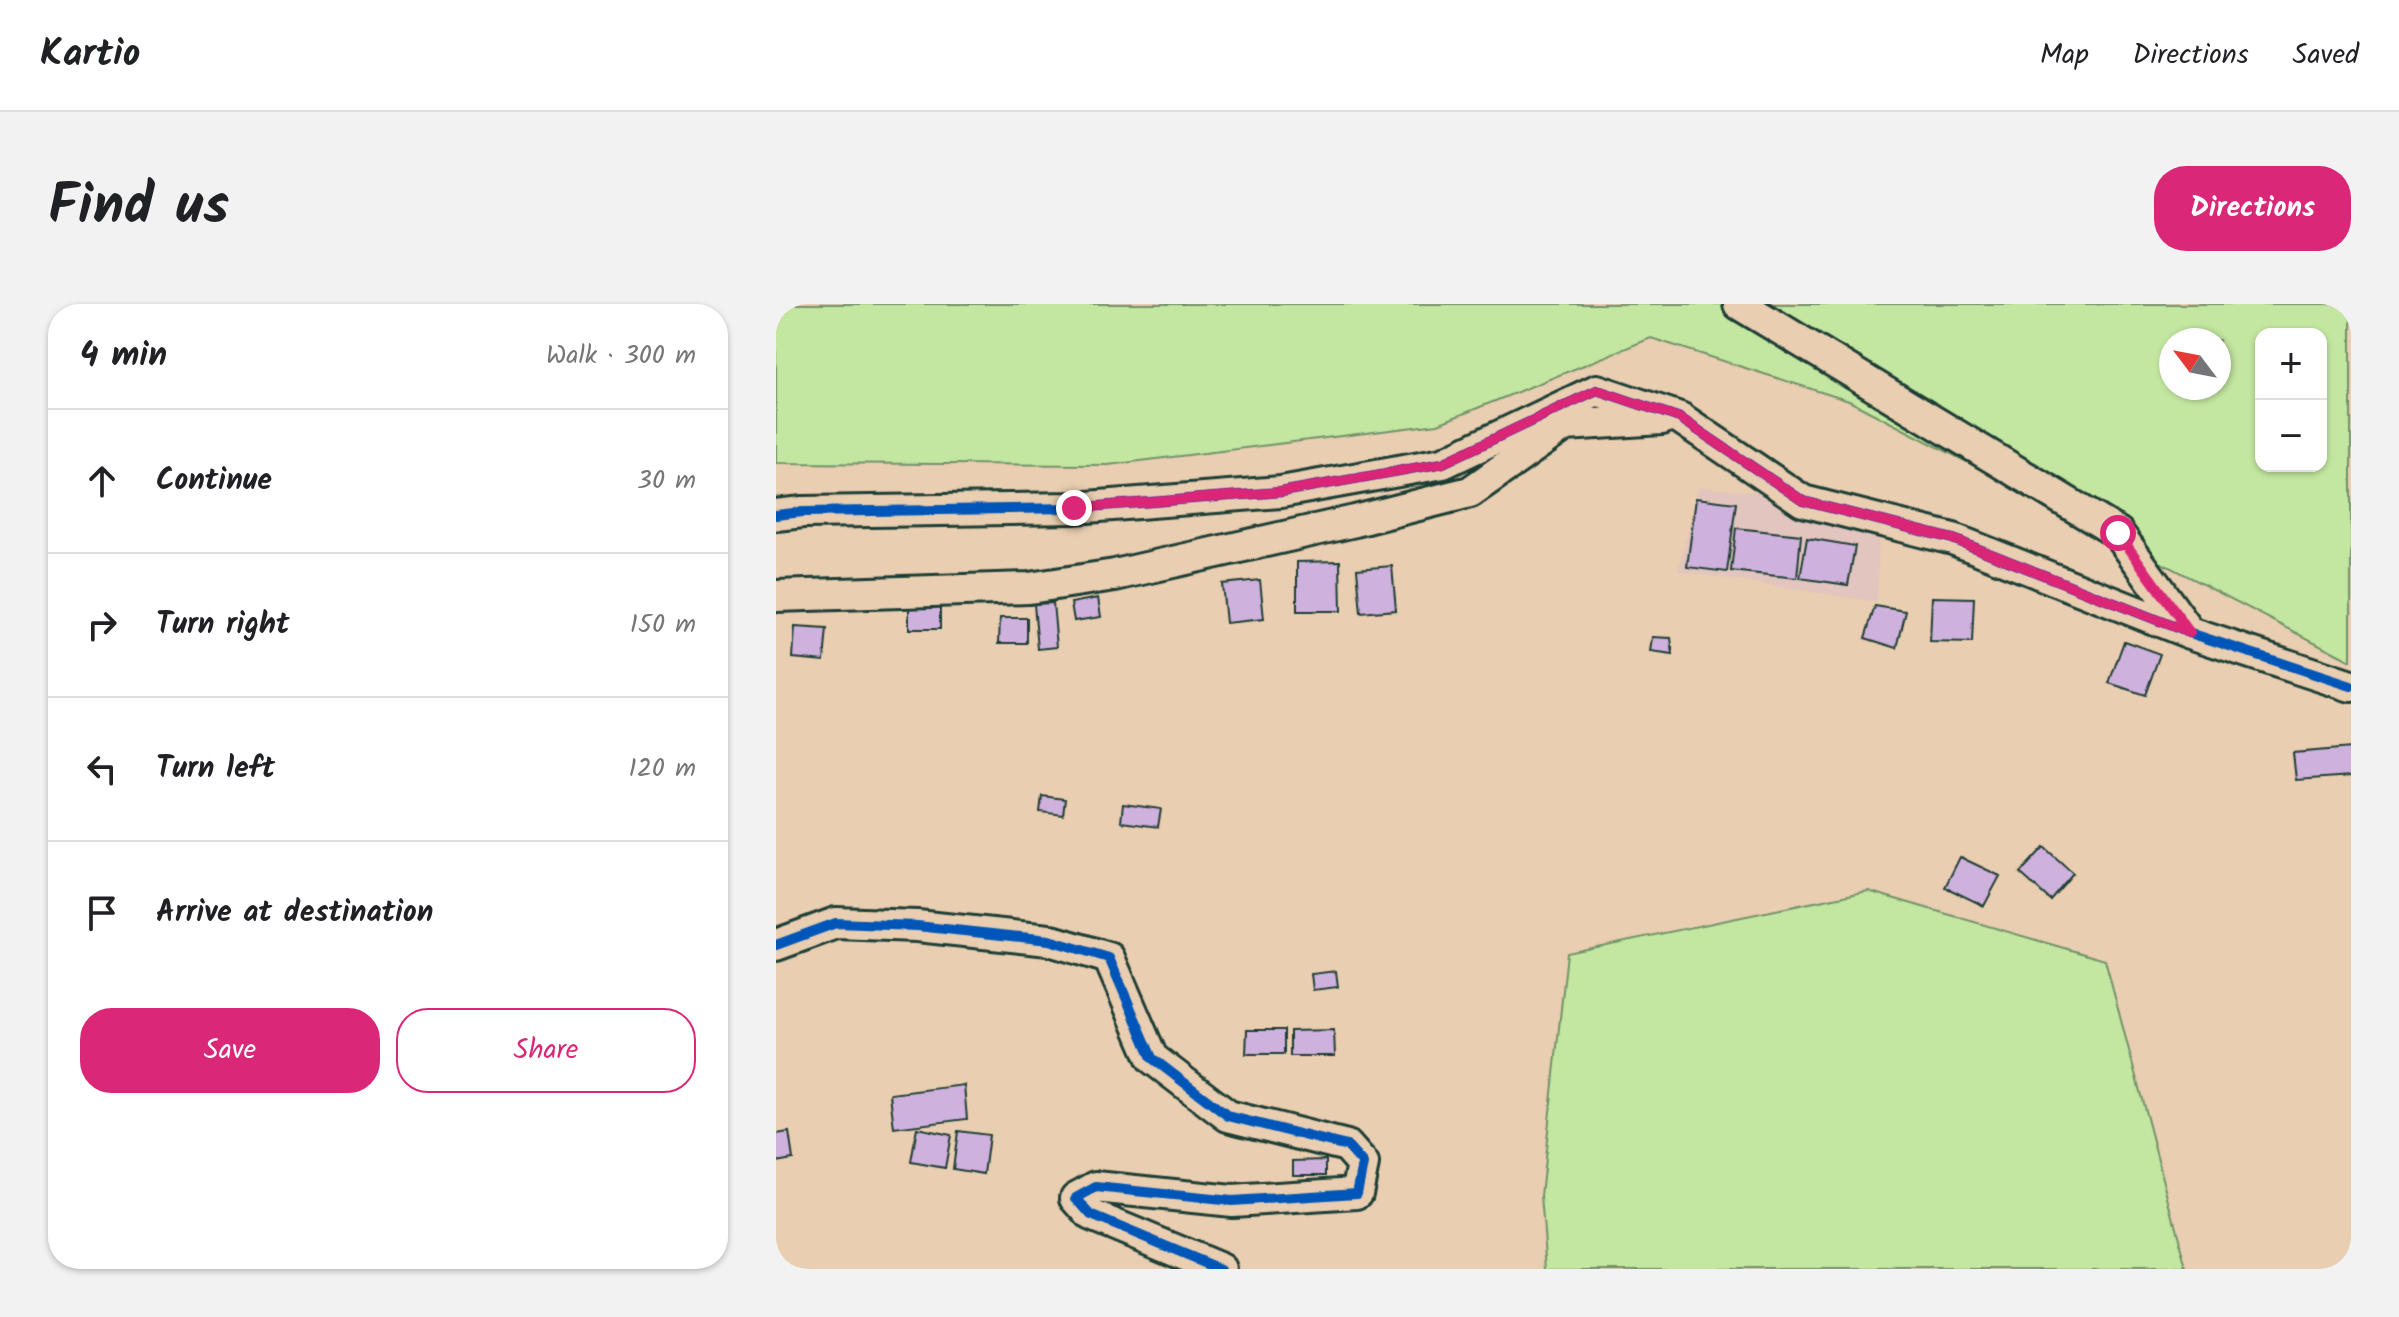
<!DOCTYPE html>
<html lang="en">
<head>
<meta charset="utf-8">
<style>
	body { margin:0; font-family:Kalam,sans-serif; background:#f2f2f2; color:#202124 }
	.controls { position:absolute; right:24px; top:24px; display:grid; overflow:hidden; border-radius:16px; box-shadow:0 2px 6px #0004 }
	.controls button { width:72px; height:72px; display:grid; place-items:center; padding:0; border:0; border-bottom:2px solid #e0e0e0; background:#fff; color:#202124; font:40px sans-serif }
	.compass { position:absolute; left:1383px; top:24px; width:72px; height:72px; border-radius:50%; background:#fff; box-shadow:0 2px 6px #0004; rotate:302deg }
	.stop { position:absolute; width:24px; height:24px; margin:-18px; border:6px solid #db2777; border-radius:50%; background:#fff }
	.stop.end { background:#db2777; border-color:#fff; box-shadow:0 2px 8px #0008 }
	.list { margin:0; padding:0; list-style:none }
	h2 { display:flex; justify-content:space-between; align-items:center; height:104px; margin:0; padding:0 32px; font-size:34px }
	h2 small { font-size:26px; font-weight:400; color:#757577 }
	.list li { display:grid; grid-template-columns:52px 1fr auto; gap:24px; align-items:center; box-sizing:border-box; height:144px; padding:0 32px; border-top:2px solid #e0e0e0 }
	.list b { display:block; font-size:30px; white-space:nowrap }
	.list em { font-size:26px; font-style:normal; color:#757577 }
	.actions { display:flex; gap:16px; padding:24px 32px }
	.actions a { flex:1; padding:18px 0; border:2px solid #db2777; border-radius:32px; text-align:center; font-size:28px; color:#db2777 }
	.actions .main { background:#db2777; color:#fff }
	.icon { flex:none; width:44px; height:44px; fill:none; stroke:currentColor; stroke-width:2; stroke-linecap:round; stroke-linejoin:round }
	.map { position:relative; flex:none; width:1575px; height:965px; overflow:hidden; border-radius:32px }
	header { display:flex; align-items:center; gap:48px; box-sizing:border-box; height:112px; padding:0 40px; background:#fff; border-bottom:2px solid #e0e0e0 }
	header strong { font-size:38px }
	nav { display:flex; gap:44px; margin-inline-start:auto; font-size:28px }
	.intro { display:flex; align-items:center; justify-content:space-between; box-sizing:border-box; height:192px; padding:0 48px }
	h1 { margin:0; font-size:56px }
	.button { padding:20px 36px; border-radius:32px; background:#db2777; color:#fff; font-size:28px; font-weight:700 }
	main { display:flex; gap:48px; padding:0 48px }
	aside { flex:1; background:#fff; border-radius:32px; box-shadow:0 2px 6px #0004 }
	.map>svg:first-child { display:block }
</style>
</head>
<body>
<header>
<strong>Kartio</strong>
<nav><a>Map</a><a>Directions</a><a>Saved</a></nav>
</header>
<div class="intro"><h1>Find us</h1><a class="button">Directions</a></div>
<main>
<aside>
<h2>4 min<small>Walk · 300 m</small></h2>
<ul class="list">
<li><svg class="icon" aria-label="ahead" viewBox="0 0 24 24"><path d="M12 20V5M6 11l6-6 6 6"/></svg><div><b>Continue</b></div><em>30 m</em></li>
<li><svg class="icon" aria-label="right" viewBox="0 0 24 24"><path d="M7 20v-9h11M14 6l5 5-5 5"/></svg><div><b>Turn right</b></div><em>150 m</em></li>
<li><svg class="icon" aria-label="left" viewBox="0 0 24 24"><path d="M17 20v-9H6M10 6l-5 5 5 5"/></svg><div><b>Turn left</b></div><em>120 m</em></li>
<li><svg class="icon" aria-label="arrive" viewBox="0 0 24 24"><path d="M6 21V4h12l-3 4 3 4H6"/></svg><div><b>Arrive at destination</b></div></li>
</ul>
<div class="actions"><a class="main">Save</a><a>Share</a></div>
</aside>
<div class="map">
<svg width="1575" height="965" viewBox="0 0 1575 965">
	<rect width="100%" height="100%" fill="#e9ceb1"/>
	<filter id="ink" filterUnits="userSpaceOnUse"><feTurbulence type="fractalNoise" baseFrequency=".0125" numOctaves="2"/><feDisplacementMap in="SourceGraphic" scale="16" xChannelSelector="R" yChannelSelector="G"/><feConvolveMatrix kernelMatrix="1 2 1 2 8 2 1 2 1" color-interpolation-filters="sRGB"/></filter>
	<g filter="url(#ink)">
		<!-- built -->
		<path fill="#e1c5be" d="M923,183L997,190L1103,231L1101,298L902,267Z"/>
		<!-- green -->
		<path fill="#c3e7a0" stroke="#71926a" stroke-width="2" fill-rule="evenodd" d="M0,0H1575V357L1073,97L875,34L662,120L332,161L0,159ZM1485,30H1545V162H1485ZM1395,36H1443V84H1395Z
			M1092,587L1329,656L1411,965H771L765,892L791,649Z"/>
		<!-- building -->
		<path fill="#cfb1dd" stroke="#1f3d34" stroke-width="2" d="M920,194L960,199L951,268L911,263Z
			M960,224L1025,231L1021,274L955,267Z
			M1031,234L1079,242L1072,281L1024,274Z
			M564,257L565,307H521V258Z
			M616,262L620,306L585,309L581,265Z
			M484,276L488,315L450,319L446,280Z
			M1156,293L1198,294L1196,339L1154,338Z
			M322,294L325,313L298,317L295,299Z
			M277,299L281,343L262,345L258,300Z
			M133,302H164V325H133Z
			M1099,302L1130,307L1121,344L1089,334Z
			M224,314H251V339H223Z
			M19,323L51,325L48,357L17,354Z
			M877,333L895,334L897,351L875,348Z
			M1348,337L1384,350L1369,391L1333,379Z
			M1575,444V472L1520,476L1517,449Z
			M266,492L289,495L287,511L264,508Z
			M347,500L385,505L382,523L345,518Z
			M1268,543L1297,569L1274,596L1244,569Z
			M1184,553L1224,572L1208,602L1169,583Z
			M560,667L562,683L537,686L535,670Z
			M471,726H508V750H470Z
			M558,726L559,752H514V727Z
			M188,781L191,815L118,824L114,790Z
			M141,824L175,831L169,864L135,858Z
			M182,827L213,831L208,870L177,865Z
			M13,828L17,855L0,858V830Z
			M550,856V871H517V857Z"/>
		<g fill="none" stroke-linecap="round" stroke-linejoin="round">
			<defs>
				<path id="minor" d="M963,0L1342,229L1414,329
					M0,211L27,208L298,204L505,188L667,159L821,86L904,114L1027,197L1177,235L1414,329L1575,382
					M0,292L253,284L339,271L579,217L694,188L789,121L886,115
					M0,641L60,619L141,622L273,636L333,654L376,754L452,812L571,842L587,860L581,889L456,897L320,883L300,894L315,911L445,965"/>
			</defs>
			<!-- minor casing -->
			<use href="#minor" stroke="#1f3d34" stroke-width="36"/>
			<!-- minor -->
			<use href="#minor" stroke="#e9ceb1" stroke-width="30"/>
			<defs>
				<path id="cycleway" d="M0,211L27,208L298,204L505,188L667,159L821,86L904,114L1027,197L1177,235L1414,329L1575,382
					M0,641L60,619L141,622L273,636L333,654L376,754L452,812L571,842L587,860L581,889L456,897L320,883L300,894L315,911L445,965"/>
			</defs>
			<!-- cycleway casing -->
			<use href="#cycleway" stroke="#e9ceb1" stroke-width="15"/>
			<!-- cycleway -->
			<use href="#cycleway" stroke="#0057b8" stroke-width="10"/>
		</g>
	</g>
	<g fill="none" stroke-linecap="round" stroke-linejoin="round" filter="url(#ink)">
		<!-- route -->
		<path stroke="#db2777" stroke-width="10" d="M298,204L505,188L667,159L821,86L904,114L1027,197L1177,235L1414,329L1342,229"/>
	</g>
</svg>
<div class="controls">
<button>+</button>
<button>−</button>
</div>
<svg class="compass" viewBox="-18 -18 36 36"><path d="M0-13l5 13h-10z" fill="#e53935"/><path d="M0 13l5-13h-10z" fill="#757577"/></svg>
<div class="stop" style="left:1342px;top:229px"></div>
<div class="stop end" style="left:298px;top:204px"></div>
</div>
</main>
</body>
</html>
